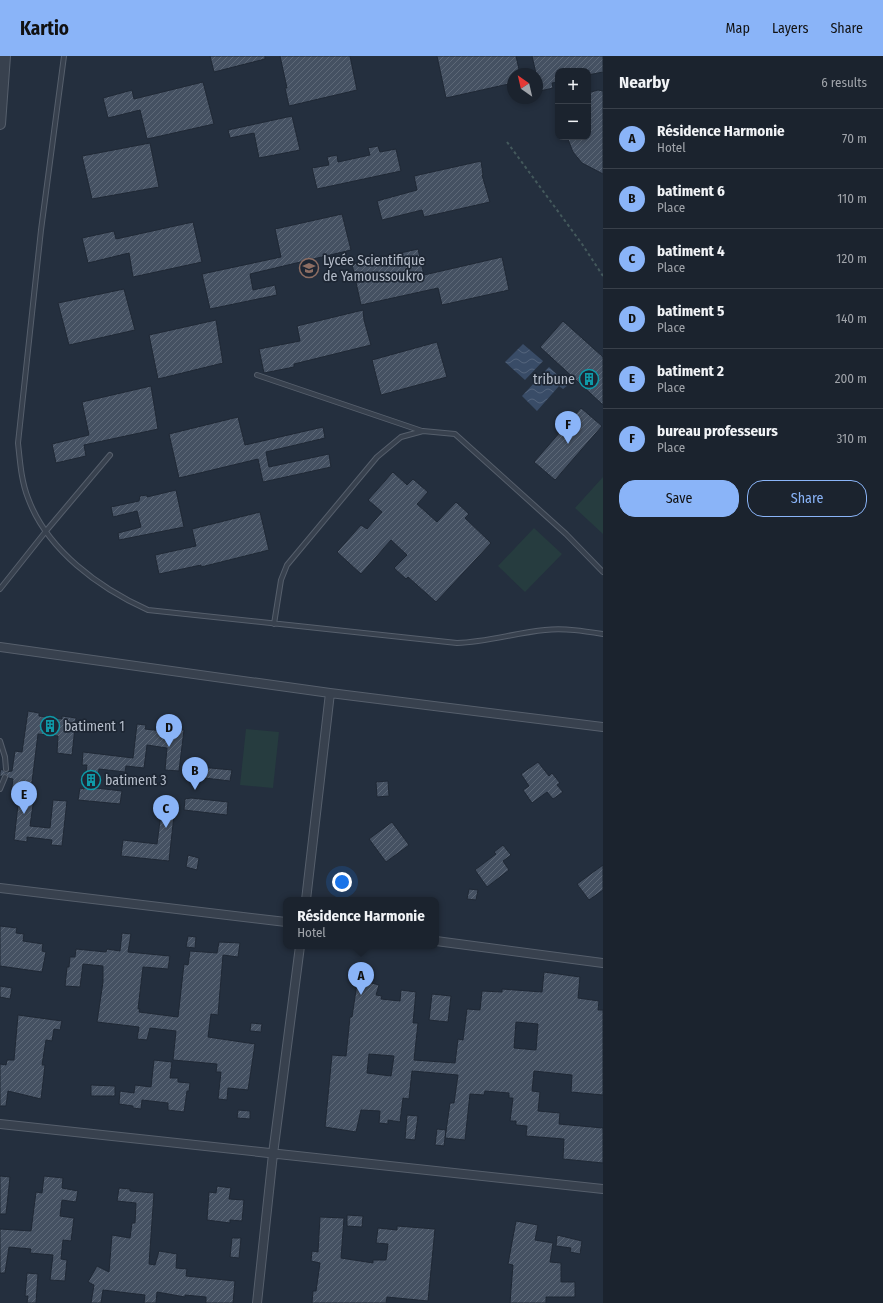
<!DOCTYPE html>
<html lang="en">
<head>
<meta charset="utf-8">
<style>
	body { margin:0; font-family:"Fira Sans Condensed",sans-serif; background:#282f3a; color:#f1f3f6 }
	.controls { position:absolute; right:12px; top:12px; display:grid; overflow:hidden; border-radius:8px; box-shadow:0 2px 6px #0003 }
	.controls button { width:36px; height:36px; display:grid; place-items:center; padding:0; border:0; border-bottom:1px solid #39404a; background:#1b232e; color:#f1f3f6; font:20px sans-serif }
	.compass { position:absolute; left:507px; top:12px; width:36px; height:36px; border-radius:50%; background:#1b232e; box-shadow:0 2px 6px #0003; rotate:326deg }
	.you { position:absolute; left:342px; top:826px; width:14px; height:14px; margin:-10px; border:3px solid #fff; border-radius:50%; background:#1a73e8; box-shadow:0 0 0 6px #1a73e833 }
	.badge { display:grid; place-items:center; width:26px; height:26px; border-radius:50%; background:#8ab4f8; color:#111; font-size:13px; font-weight:700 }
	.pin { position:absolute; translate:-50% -33px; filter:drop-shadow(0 1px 2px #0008) }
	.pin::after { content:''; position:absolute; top:21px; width:14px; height:12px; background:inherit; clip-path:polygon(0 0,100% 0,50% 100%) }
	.popup { position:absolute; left:283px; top:841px; width:156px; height:52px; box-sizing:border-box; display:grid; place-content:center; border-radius:8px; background:#1b232e; filter:drop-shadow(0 1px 3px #0005); font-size:13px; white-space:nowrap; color:#a0a4aa }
	.popup b { font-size:15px; color:#f1f3f6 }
	.popup::after { content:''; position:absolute; left:50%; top:100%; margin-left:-8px; border:8px solid transparent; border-top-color:#1b232e }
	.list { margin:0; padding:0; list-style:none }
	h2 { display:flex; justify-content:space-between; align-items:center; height:52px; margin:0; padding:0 16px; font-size:17px }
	h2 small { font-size:13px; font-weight:400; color:#a0a4aa }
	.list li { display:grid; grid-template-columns:26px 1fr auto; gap:12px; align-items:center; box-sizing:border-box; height:60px; padding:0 16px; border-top:1px solid #39404a }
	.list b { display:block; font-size:15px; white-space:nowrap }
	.list p { margin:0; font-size:13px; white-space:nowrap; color:#a0a4aa }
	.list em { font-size:13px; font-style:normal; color:#a0a4aa }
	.actions { display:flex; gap:8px; padding:12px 16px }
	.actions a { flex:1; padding:9px 0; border:1px solid #8ab4f8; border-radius:16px; text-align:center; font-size:14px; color:#8ab4f8 }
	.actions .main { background:#8ab4f8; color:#111 }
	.map { position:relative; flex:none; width:603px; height:1247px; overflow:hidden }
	header { display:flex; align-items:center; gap:24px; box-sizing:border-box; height:56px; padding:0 20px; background:#8ab4f8; color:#111 }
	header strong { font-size:19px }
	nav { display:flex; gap:22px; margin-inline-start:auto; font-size:14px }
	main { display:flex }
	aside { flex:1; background:#1b232e }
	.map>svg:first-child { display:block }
</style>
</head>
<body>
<header>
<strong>Kartio</strong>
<nav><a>Map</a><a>Layers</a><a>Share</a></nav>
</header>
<main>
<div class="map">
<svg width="603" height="1247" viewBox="0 0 603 1247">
	<defs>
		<pattern id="water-waves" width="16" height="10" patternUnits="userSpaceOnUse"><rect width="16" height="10" fill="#394c67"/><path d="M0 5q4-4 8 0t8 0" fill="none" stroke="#53647b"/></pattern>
		<pattern id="building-hatch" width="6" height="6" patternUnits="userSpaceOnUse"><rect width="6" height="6" fill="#455162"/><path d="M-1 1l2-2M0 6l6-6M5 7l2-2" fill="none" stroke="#5d6877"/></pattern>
	</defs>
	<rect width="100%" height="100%" fill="#242f3e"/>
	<!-- garden -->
	<path fill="#263c3f" d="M603,421V478L575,452Z
		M534,472L562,498L525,536L498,510Z
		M246,673L279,676L273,732L240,729Z"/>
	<!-- water -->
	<path fill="url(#water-waves)" d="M523,288L543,305L525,324L505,306Z
		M549,311L568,329L563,333L559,330L537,355L522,340Z"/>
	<!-- building -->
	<path fill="url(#building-hatch)" stroke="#1f2835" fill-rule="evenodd" d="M210,0H265V3L214,16Z
		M280,0H350L357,34L289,50L285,32H287Z
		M437,0H516L520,18H513V27L446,42Z
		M532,0H603V16L588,19V15H558V26L552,27L553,32L540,35Z
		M203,26L214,68L147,83L140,54L108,62L103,42L132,34L134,43Z
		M598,34L603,35V118L582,107L573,96L567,81H588V37Z
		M292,60L300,94L259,102L254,77L230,82L228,74Z
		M150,87L159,131L92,143L82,100Z
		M378,90L380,96L396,93L401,115L317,133L312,112L329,109L327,101L337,99L338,106L370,99L368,92Z
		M481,105L483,119H482L490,146L424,161L422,154L382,164L377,145L417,134L414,120Z
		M342,158L351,194L250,218L253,234L275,229L277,239L210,253L202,218L281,201L275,173Z
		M193,166L202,206L133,221L129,197L88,207L82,182L114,175L116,183Z
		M418,193L424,219L502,201L509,234L442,249L438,232L361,249L352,208Z
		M124,233L135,274L69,289L58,247Z
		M363,254L364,264L371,289L294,308V311L264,317L259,293L300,285L297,270Z
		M216,264L223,307L158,323L149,279Z
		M563,265L603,301V349L540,291Z
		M437,286L447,321L381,339L372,304Z
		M151,330L158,373L84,389L86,400L56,407L52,388L89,379L82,346Z
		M581,352L602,370L555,424L534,406Z
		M238,361L245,389L323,371L325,382L266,396L269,411L329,398L331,411L263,426L258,403L179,422L169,378Z
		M393,416L407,429L413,423L428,436L417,448L437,466L456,446L469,458L465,462L491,487L436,546L408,521L406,523L394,512L407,499L391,484L361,518L337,496L361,469L367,473L382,456L368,444Z
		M176,434L184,471L119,484L118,477L141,471L137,455L113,461L111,451L139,445L140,440L147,439V441Z
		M260,456L269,494L201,511V509L159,518L155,499L196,490L192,473Z
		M28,655L39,657V660L62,663V660L76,662L72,699L57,697L58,680L38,678L30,742H34L30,770L50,772L53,744L67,745L62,790L51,789L52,784L27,781V786L14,784L19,740L11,738L13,723L8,722L6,718L0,721V717L1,713L6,716L12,715L15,695L22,696Z
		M137,668L146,669L145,673L171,676L172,673L184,674L179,715L165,714L167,692L147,689L144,712L126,710L125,716L99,713L96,732L122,735L120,748L78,744L80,732L84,733L87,709H82L83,696L133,702Z
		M538,706L549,720L552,717L560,727L557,729L563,736L553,743L547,736L532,747L523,734L529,730L521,718Z
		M189,710L232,714L230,725L188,720Z
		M388,725L389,740L377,741L376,726Z
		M191,742L228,746L227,759L184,754L185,743Z
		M161,757L174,759L169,805L121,800L123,784L157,788Z
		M392,766L409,789L386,806L369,783Z
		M503,789L511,799L503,805L509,814L487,831L475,814L496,798L494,796Z
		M188,799L199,802L197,814L186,811Z
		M603,809V834L589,844L577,828Z
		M469,833L478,834L476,844L467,843Z
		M0,870L17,872L16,877L24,878L23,885L43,888L42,895L46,896L42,916L0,910Z
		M122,877L131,878L128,896L170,900L168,913L143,911L138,953H140L139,956L178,961L184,908L188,909L190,895L217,897L219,886L240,887L238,901L223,899L218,959L211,958L208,981L255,988L248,1034L228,1032L227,1044L218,1043L221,1016H216L217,1008L173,1004L176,975L150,972L147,984L137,983L139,971L97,966L103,926V910L83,908L80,931L65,930L67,911H69L70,901H75L76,893L106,896L107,893L120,895Z
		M188,880L196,881L195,892L186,891Z
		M359,914L370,916L368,926L379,929L376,939L382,940L381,943L400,945L401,934L416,936L413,967H418L414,1004L455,1007L458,983L463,984L467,953L480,954L482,935L502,936V933L542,936L544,916L580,921L578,942L599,945L598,954H603V1039L571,1036L572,1019L534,1015L532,1035L540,1036L538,1055L560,1057L559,1068L603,1072V1107L563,1103L564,1083L526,1080L527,1070L516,1069V1065H510L513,1042H509V1037L485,1035L484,1039L470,1038L465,1084L445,1082L450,1047H454L458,1019L412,1015L409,1043L403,1042L400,1066L388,1064V1068L379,1067L380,1055L361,1054L356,1076L325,1071L332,999L346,1000L350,961H352ZM516,966L538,968L536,994L514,992ZM369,998L394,1000L391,1020L367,1017Z
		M0,930L12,932L10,943L0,941Z
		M432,938L451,940L448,966L429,964Z
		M18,959L62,965L60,974L54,973L52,985L46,984L42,1009H45L41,1043L8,1035L6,1050H0V1008L6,1009L7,1004H14Z
		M251,967L262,968L261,976L250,975Z
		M154,1004L172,1006L170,1022H178V1026L190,1027L189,1035H187L184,1056L168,1054V1047L142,1044L141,1053L133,1052V1050L119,1048L120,1035L134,1037L135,1029L151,1031Z
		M91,1029L115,1030V1040H91Z
		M238,1054L250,1055V1063L237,1062Z
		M407,1059L418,1060L415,1084L405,1083Z
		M437,1073L446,1074L444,1090L435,1089Z
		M0,1120L10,1121L6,1158H0Z
		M44,1120L63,1122L62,1132L78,1135L76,1146L62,1144L60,1160L74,1162L71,1185L63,1184L61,1203L67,1204L65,1225L50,1224L53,1199L30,1197L31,1193L9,1191L5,1217H0V1173L31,1175L36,1136L42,1137Z
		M217,1130L231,1132L229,1143L244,1144L242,1165L230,1164V1167L207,1164L209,1136L216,1137Z
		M119,1132L130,1133V1135L154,1137L149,1208L155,1209L159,1195L177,1198L176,1212L187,1213L186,1220L235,1225L233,1247H206V1241L185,1239V1241L157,1236L156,1247H144L145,1239L103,1234L101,1247H91L94,1229L88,1226L97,1210L109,1216L112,1179L130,1182L132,1167H135L136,1147L117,1145Z
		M347,1159L363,1160L362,1171L347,1170Z
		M320,1161L344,1162L341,1202L373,1207V1204H386L388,1188L376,1187L378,1172L397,1174V1170L435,1173L428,1245L387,1241L386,1247H312L313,1235H316L320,1207L311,1205L312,1195L318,1196Z
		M516,1165L538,1169L535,1184L553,1187L550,1206L561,1207V1226H575V1241H546V1247H510L513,1209L508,1208Z
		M557,1179L582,1185L580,1198L570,1196L571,1192L556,1190Z
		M232,1182H241L239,1202L230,1201Z
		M27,1217L38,1218L36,1247H27L28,1240H25Z"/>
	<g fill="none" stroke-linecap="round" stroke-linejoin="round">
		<defs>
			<path id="service" d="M64,0L41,174L18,387C20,405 21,424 28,442C47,494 99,532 148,554L457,587C487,586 515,577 545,574C565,572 584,575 603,578
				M257,319L422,375
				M0,533L46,475L110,399
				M274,568L281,524L287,509L377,401L401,381L423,375L455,378L566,478L603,516
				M0,685L5,701L6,713
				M0,733L5,721"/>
			<path id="minor" d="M0,591L330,637L603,671
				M0,832L286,866
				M306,844L330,637
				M436,885L603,907
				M0,1068L603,1133
				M257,1247L273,1098L300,890"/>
			<path id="tertiary" d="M0,68L5,0"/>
		</defs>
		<!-- service casing -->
		<use href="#service" stroke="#565f6c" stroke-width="6"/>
		<!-- minor casing -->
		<use href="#minor" stroke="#565f6c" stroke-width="10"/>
		<!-- tertiary casing -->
		<use href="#tertiary" stroke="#565f6c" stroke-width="12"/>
		<!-- path -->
		<path stroke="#44595c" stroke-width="2" stroke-dasharray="3 3" stroke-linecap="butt" d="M507,86L582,188L603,220"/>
		<!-- service -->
		<use href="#service" stroke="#38414e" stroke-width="4"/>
		<!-- minor -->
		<use href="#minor" stroke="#38414e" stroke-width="8"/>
		<!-- tertiary -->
		<use href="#tertiary" stroke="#38414e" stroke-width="10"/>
	</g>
	<!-- icons -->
	<defs>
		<symbol id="school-ring" viewBox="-11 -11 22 22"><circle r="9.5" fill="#1d2633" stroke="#8d6e63" stroke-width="1.5"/><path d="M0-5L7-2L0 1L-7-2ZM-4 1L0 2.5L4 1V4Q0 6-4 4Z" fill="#8d6e63"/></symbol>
		<symbol id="building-ring" viewBox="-11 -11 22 22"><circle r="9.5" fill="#1d2633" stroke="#0f9aa8" stroke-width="1.5"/><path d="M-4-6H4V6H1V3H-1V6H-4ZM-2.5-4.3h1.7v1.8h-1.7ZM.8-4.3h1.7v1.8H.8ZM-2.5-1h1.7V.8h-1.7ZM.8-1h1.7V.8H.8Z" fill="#0f9aa8"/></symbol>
	</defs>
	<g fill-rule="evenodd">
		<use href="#school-ring" x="298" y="201" width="22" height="22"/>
		<use href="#building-ring" x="578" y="312" width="22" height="22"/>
		<use href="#building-ring" x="39" y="659" width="22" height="22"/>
		<use href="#building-ring" x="80" y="713" width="22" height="22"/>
	</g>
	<g text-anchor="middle" stroke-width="3.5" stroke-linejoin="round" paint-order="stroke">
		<!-- poi labels -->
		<g font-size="14" fill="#b4bcc9" stroke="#1d2633" text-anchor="start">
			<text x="323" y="209">Lycée Scientifique<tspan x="323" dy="16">de Yamoussoukro</tspan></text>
			<text x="575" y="328" text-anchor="end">tribune</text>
			<text x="64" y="675">batiment 1</text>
			<text x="105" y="729">batiment 3</text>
		</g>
	</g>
</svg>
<div class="controls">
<button>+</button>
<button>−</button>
</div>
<svg class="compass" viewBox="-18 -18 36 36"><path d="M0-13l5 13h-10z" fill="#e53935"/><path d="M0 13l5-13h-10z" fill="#a0a4aa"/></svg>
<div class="you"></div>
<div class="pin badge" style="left:361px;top:939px">A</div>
<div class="popup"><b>Résidence Harmonie</b>Hotel</div>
<div class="pin badge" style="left:195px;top:734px">B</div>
<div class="pin badge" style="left:166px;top:772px">C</div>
<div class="pin badge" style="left:169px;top:691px">D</div>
<div class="pin badge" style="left:24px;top:758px">E</div>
<div class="pin badge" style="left:568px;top:388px">F</div>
</div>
<aside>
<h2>Nearby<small>6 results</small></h2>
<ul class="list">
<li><span class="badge">A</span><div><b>Résidence Harmonie</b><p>Hotel</p></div><em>70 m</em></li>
<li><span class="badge">B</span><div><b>batiment 6</b><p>Place</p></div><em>110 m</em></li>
<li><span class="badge">C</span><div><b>batiment 4</b><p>Place</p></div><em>120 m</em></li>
<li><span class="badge">D</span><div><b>batiment 5</b><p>Place</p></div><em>140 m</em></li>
<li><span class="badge">E</span><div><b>batiment 2</b><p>Place</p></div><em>200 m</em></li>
<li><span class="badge">F</span><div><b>bureau professeurs</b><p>Place</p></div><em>310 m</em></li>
</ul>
<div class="actions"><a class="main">Save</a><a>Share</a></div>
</aside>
</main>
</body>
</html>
